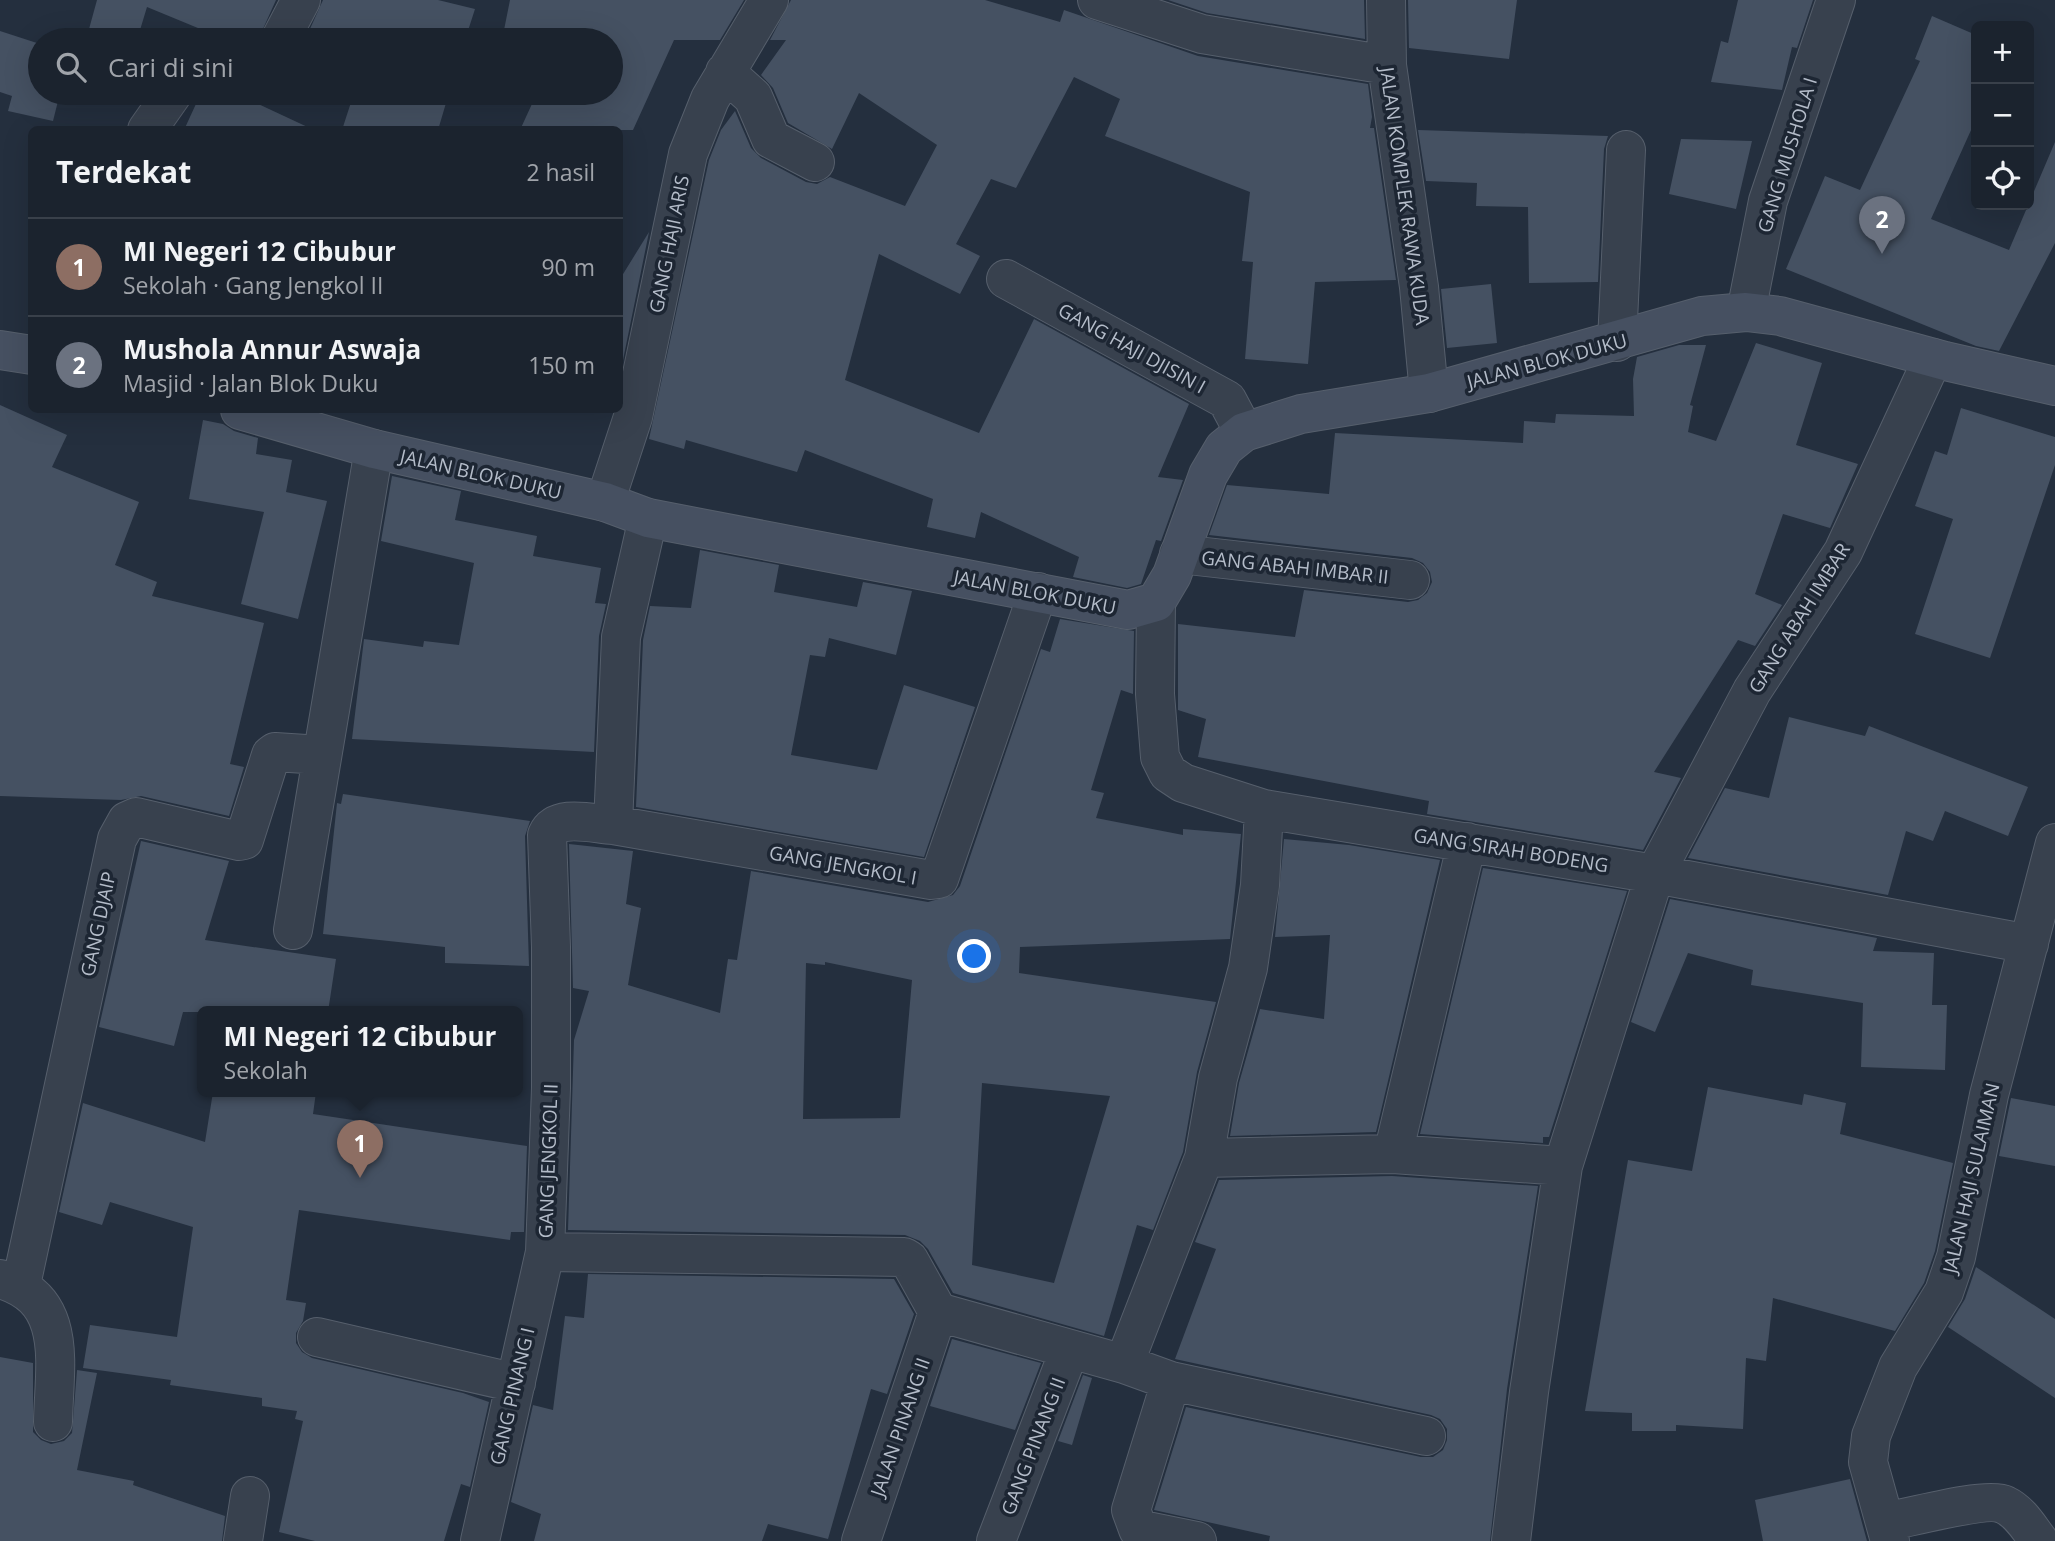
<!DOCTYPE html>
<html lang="id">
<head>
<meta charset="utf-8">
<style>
	body { margin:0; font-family:"Open Sans",sans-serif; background:#282f3a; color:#f1f3f6 }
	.controls { position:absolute; right:21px; top:21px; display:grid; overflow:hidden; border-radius:10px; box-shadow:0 7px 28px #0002 }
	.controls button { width:63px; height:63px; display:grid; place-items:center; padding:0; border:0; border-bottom:2px solid #39404a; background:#1b232e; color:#f1f3f6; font:35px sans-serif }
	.you { position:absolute; left:975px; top:957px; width:24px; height:24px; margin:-18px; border:5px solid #fff; border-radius:50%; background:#1a73e8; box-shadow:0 0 0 10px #1a73e833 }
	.badge { display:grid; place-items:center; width:46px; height:46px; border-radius:50%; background:#8bbbb9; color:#fff; font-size:23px; font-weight:700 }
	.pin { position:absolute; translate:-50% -58px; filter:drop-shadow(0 2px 4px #0008) }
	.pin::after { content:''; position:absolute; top:37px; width:24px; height:21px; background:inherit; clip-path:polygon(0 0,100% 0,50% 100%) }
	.popup { position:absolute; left:197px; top:1006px; width:326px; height:91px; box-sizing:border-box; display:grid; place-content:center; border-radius:10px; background:#1b232e; filter:drop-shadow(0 2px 5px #0005); font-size:23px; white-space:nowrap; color:#a0a4aa }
	.popup b { font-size:26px; color:#f1f3f6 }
	.popup::after { content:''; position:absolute; left:50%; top:100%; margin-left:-14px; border:14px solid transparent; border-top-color:#1b232e }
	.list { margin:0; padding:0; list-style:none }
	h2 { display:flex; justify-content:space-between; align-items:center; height:91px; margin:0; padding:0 28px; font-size:30px }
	h2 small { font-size:23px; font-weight:400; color:#a0a4aa }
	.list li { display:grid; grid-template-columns:46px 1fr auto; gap:21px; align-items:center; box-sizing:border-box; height:98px; padding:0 28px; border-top:2px solid #39404a }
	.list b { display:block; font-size:26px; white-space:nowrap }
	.list p { margin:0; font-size:23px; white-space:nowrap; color:#a0a4aa }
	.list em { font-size:23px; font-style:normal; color:#a0a4aa }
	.icon { flex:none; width:38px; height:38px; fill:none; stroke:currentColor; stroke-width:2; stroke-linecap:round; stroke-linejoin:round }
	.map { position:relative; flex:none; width:2055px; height:1541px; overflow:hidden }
	.search { position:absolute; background:#1b232e; box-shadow:0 7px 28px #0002; left:28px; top:28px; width:595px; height:77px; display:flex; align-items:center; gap:18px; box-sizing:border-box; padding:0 24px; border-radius:38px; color:#a0a4aa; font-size:26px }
	.panel { position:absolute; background:#1b232e; box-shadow:0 7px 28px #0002; left:28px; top:126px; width:595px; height:287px; border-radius:10px }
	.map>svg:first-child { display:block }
</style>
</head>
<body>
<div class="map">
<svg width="2055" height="1541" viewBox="0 0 2055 1541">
	<rect width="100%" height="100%" fill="#242f3e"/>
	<!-- building -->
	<path fill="#455162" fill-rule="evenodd" d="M97,0H276L258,40H227L147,7L137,40H86Z
		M323,0H438L475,9L465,40H305Z
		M510,0H744L720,40H674L633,130H520L537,93H611V40H502Z
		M791,0H985L1060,22L1064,10L1198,56L1368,84L1372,117L1370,128H1374L1396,280L1315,282L1308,364L1245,359L1253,262L1242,261L1250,192L1105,136L1120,99L1074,77L1016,188L991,179L956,244L980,256L960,294L879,254L845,380L979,433L1034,319L1189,404L1158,477L1183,480L1161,541L1156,540L1141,584L1127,588L1073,577L1079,557L981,512L975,538L927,527L933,499L805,450L797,472L686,440L684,449L649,439L709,160L721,130L735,111L751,148L761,158L806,182L817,184L830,177L905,206L937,145L859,93L832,149L788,123L773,88L761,75L786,40H770Z
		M1168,0H1364L1365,39L1207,13Z
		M1408,0H1517L1509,59L1409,48Z
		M1738,0H1813L1797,48L1792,47L1782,90L1711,82L1721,41L1728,43Z
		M1932,16L1976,35V119L1931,219L2009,250L2055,142V243L1999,351L1976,346L1786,269L1825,176L1860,190L1920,61L1915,59Z
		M0,31L40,44V93H60L53,121L8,111L12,96L0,92Z
		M201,93H235L314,130H184Z
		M354,93H449L438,130H342Z
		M1418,130L1608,136L1604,149L1598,282L1529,283L1528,207L1476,206L1477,183L1426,181Z
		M1681,139L1752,141L1736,209L1669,194Z
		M649,232L620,375V279Z
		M1491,284L1497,343L1447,348L1441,289Z
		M1756,343L1822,363L1796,445L1858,464L1830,528L1783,514L1755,594L1782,605L1755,646L1738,640L1654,772L1681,778L1643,850L1427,814L1429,801L1198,757L1206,719L1178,710V624L1295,637L1304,590L1408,602L1418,600L1427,593L1432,582L1430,572L1423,563L1412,558L1209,535L1227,485L1329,494L1335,433L1523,443L1524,421L1555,423L1556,414L1634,416L1633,379L1637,357L1679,345H1706L1690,405L1693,406L1688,432L1716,441Z
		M0,405L67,435L52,467L139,502L115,565L157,582L152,596L264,623L230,764L244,767L229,816L141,796L121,800L0,796Z
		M1961,408L2055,437V465L1990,658L1915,634L1953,519L1915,506L1935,451L1947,455Z
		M203,420L223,424L234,431L258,438L256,454L292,460L286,492L327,501L298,619L241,604L264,512L189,499Z
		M392,476L461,491L455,520L537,536L533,556L601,568L595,603L606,604L599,636L594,752L352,739L364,639L423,647L424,641L459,645L474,563L381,541Z
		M700,550L779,565L774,592L857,607L863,582L912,591L896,655L829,638L825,657L810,655L791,755L877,770L904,685L975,707L924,857L636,807L643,640L650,606L691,608Z
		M1060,619L1134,631L1133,694L1121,690L1091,790L1104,793L1096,818L1183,835V829L1241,834L1230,939L1020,947L1019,973L1216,1002L1197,1072L1183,1152L1153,1230L1137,1225L1104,1336L953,1293L928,1249L920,1241L905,1235L568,1230L574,1040L589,991L573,988L569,844L633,851L626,904L641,908L628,985L720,1013L728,959L737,960L751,871L928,902L953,895L960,886L1041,649L1050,652ZM825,962L912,980L900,1118L803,1119L806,963L825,965ZM982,1083L1110,1096L1054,1283L972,1265Z
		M1789,717L1865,736L1869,726L2028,787L2008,836L1945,811L1933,841L1906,831L1888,895L1688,858L1725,788L1769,798Z
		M343,794L530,821L525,836L529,966L445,963V947L323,934L337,803L341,804Z
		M1284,839L1349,845L1440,860L1376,1132L1230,1136L1239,1083L1260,1009L1324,1019L1330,935L1275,937Z
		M141,841L229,861L205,940L336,959L328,1012H183L174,1046L99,1027Z
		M1483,868L1627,891L1549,1137H1543V1143L1420,1134Z
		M1670,899L1877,938L1873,951L1934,953L1932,1005H1947L1945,1070L1861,1067L1863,1003L1751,985L1753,970L1688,953L1655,1032L1631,1022Z
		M1708,1087L1802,1105L1804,1094L1846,1103L1840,1134L1953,1163L1935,1251L1924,1283L1895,1331L1773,1298L1766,1361L1746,1358L1743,1429L1676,1425V1431H1632V1413L1585,1411L1628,1160L1692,1171Z
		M213,1092H316L313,1114L527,1146L524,1232H511L510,1240L299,1210L286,1300L306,1303L303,1321L296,1333V1343L302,1352L312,1358L463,1393L489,1402L470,1487L461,1484L444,1541H315L279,1532L303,1421L295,1419L297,1411L262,1406V1398L170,1385L171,1380L83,1368L90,1325L177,1337L193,1227L110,1202L102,1225L59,1212L83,1103L205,1142Z
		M2011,1098L2055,1106V1166L1999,1156Z
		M1392,1176L1538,1186L1507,1389L1490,1541H1269L1270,1536L1154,1510L1186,1407L1421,1457H1433L1443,1450L1447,1440V1429L1440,1419L1431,1415L1175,1359L1216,1249L1195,1242L1219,1180Z
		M1976,1267L2055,1319V1398L1948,1327L1965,1299Z
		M588,1274L894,1279L914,1314L887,1394L871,1389L828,1539L768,1524L762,1541H534L541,1514L511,1502L533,1405L553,1410L565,1316L584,1318Z
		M952,1339L1041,1363L1015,1430L930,1406Z
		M0,1357L33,1363V1432L41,1440L51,1444L64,1441L72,1433L77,1370L97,1373L77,1470L134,1481L133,1485L225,1516L222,1541H0Z
		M1083,1375L1092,1378L1072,1445L1058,1441Z
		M1850,1479L1867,1541H1763L1755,1500Z"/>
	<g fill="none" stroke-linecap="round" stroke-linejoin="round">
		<defs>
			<path id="street" d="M1097,0L1202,34L1387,65
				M1386,0L1387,65L1419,287L1429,393
				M280,40L301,0
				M725,72L753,97L771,139L815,162
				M147,130L173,93
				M1006,279L1227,400L1244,432
				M1746,312L1768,201L1836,0
				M1617,342L1626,150
				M605,502L633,417L688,154L710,99L769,0
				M1179,554L1410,580
				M1156,602L1155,694L1160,757L1168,773L1183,783L1264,809L1655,874L2029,944
				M613,825L621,637L648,518
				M293,930L374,449
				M1393,1154L1467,842
				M1204,1158L1218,1078L1248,968L1260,885L1264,809
				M545,1252L904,1257L909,1260L938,1312L1124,1364L1171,1381L1426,1436
				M0,1279C70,1299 54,1365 53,1422
				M21,1285L117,839L127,821L136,817L239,841L244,840L271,755L275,752L321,755
				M317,1337L516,1383
				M1124,1364L1204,1158L1393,1154L1563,1166L1655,874L1752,691L1843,552L1933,358
				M1171,1381L1131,1510L1138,1529L1197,1541
				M1885,1522C1908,1518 1988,1496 2005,1505C2020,1512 2029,1528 2039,1541
				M243,1541L250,1496
				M480,1541L545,1252L551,1088V947L547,835C557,813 593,824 613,825L931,880L939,879L1038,592
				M861,1541L938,1312
				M996,1541L1069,1351
				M1511,1541L1529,1392L1563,1166
				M1890,1541L1868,1462L1871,1436L1898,1367L1944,1292L1956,1257L1989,1095L2055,843"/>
			<path id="secondary" d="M0,350L32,355
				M240,410L374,449L605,502L648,518L1128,610L1156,602L1172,575L1208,475L1224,448L1244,432L1301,414L1429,393L1702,316L1746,312L1780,316L1945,361L2055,386"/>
		</defs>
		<!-- street casing -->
		<use href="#street" stroke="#565f6c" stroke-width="40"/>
		<!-- secondary casing -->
		<use href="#secondary" stroke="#565f6c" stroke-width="40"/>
		<!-- street -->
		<use href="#street" stroke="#38414e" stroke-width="38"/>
		<!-- secondary -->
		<use href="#secondary" stroke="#465061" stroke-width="38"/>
	</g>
	<g text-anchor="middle" stroke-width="7" stroke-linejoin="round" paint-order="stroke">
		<!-- street labels -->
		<g font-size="19" fill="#b4bcc9" stroke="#1d2633">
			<text transform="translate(1787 155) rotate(-73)" y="7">GANG MUSHOLA I</text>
			<text transform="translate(1405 196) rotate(82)" y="7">JALAN KOMPLEK RAWA KUDA</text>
			<text transform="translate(669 244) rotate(-79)" y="7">GANG HAJI ARIS</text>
			<text transform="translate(1132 348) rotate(29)" y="7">GANG HAJI DJISIN I</text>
			<text transform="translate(1547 361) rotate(-15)" y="7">JALAN BLOK DUKU</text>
			<text transform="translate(481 474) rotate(13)" y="7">JALAN BLOK DUKU</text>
			<text transform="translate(1295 567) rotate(6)" y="7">GANG ABAH IMBAR II</text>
			<text transform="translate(1035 592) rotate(11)" y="7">JALAN BLOK DUKU</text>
			<text transform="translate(1799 618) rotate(-58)" y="7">GANG ABAH IMBAR</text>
			<text transform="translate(1511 850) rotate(9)" y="7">GANG SIRAH BODENG</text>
			<text transform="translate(843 865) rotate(10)" y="7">GANG JENGKOL I</text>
			<text transform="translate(98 924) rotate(-78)" y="7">GANG DJAIP</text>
			<text transform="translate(548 1161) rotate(-88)" y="7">GANG JENGKOL II</text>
			<text transform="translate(1971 1178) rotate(-77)" y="7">JALAN HAJI SULAIMAN</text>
			<text transform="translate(512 1396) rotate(-77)" y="7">GANG PINANG I</text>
			<text transform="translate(900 1427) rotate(-71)" y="7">JALAN PINANG II</text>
			<text transform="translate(1033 1446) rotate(-69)" y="7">GANG PINANG II</text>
		</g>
	</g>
</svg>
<div class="controls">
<button>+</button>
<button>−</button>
<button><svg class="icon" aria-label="locate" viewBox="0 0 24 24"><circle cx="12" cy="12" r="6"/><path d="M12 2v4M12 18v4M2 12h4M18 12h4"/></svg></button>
</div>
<div class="you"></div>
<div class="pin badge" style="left:360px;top:1178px;background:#8d6e63">1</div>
<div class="popup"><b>MI Negeri 12 Cibubur</b>Sekolah</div>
<div class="pin badge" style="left:1882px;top:254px;background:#6b7280">2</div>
<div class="search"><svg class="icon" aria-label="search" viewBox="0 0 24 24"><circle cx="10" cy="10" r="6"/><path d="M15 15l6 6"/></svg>Cari di sini</div>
<section class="panel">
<h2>Terdekat<small>2 hasil</small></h2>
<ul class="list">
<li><span class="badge" style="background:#8d6e63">1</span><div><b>MI Negeri 12 Cibubur</b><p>Sekolah · Gang Jengkol II</p></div><em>90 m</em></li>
<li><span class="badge" style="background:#6b7280">2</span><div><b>Mushola Annur Aswaja</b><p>Masjid · Jalan Blok Duku</p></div><em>150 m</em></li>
</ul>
</section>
</div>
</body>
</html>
